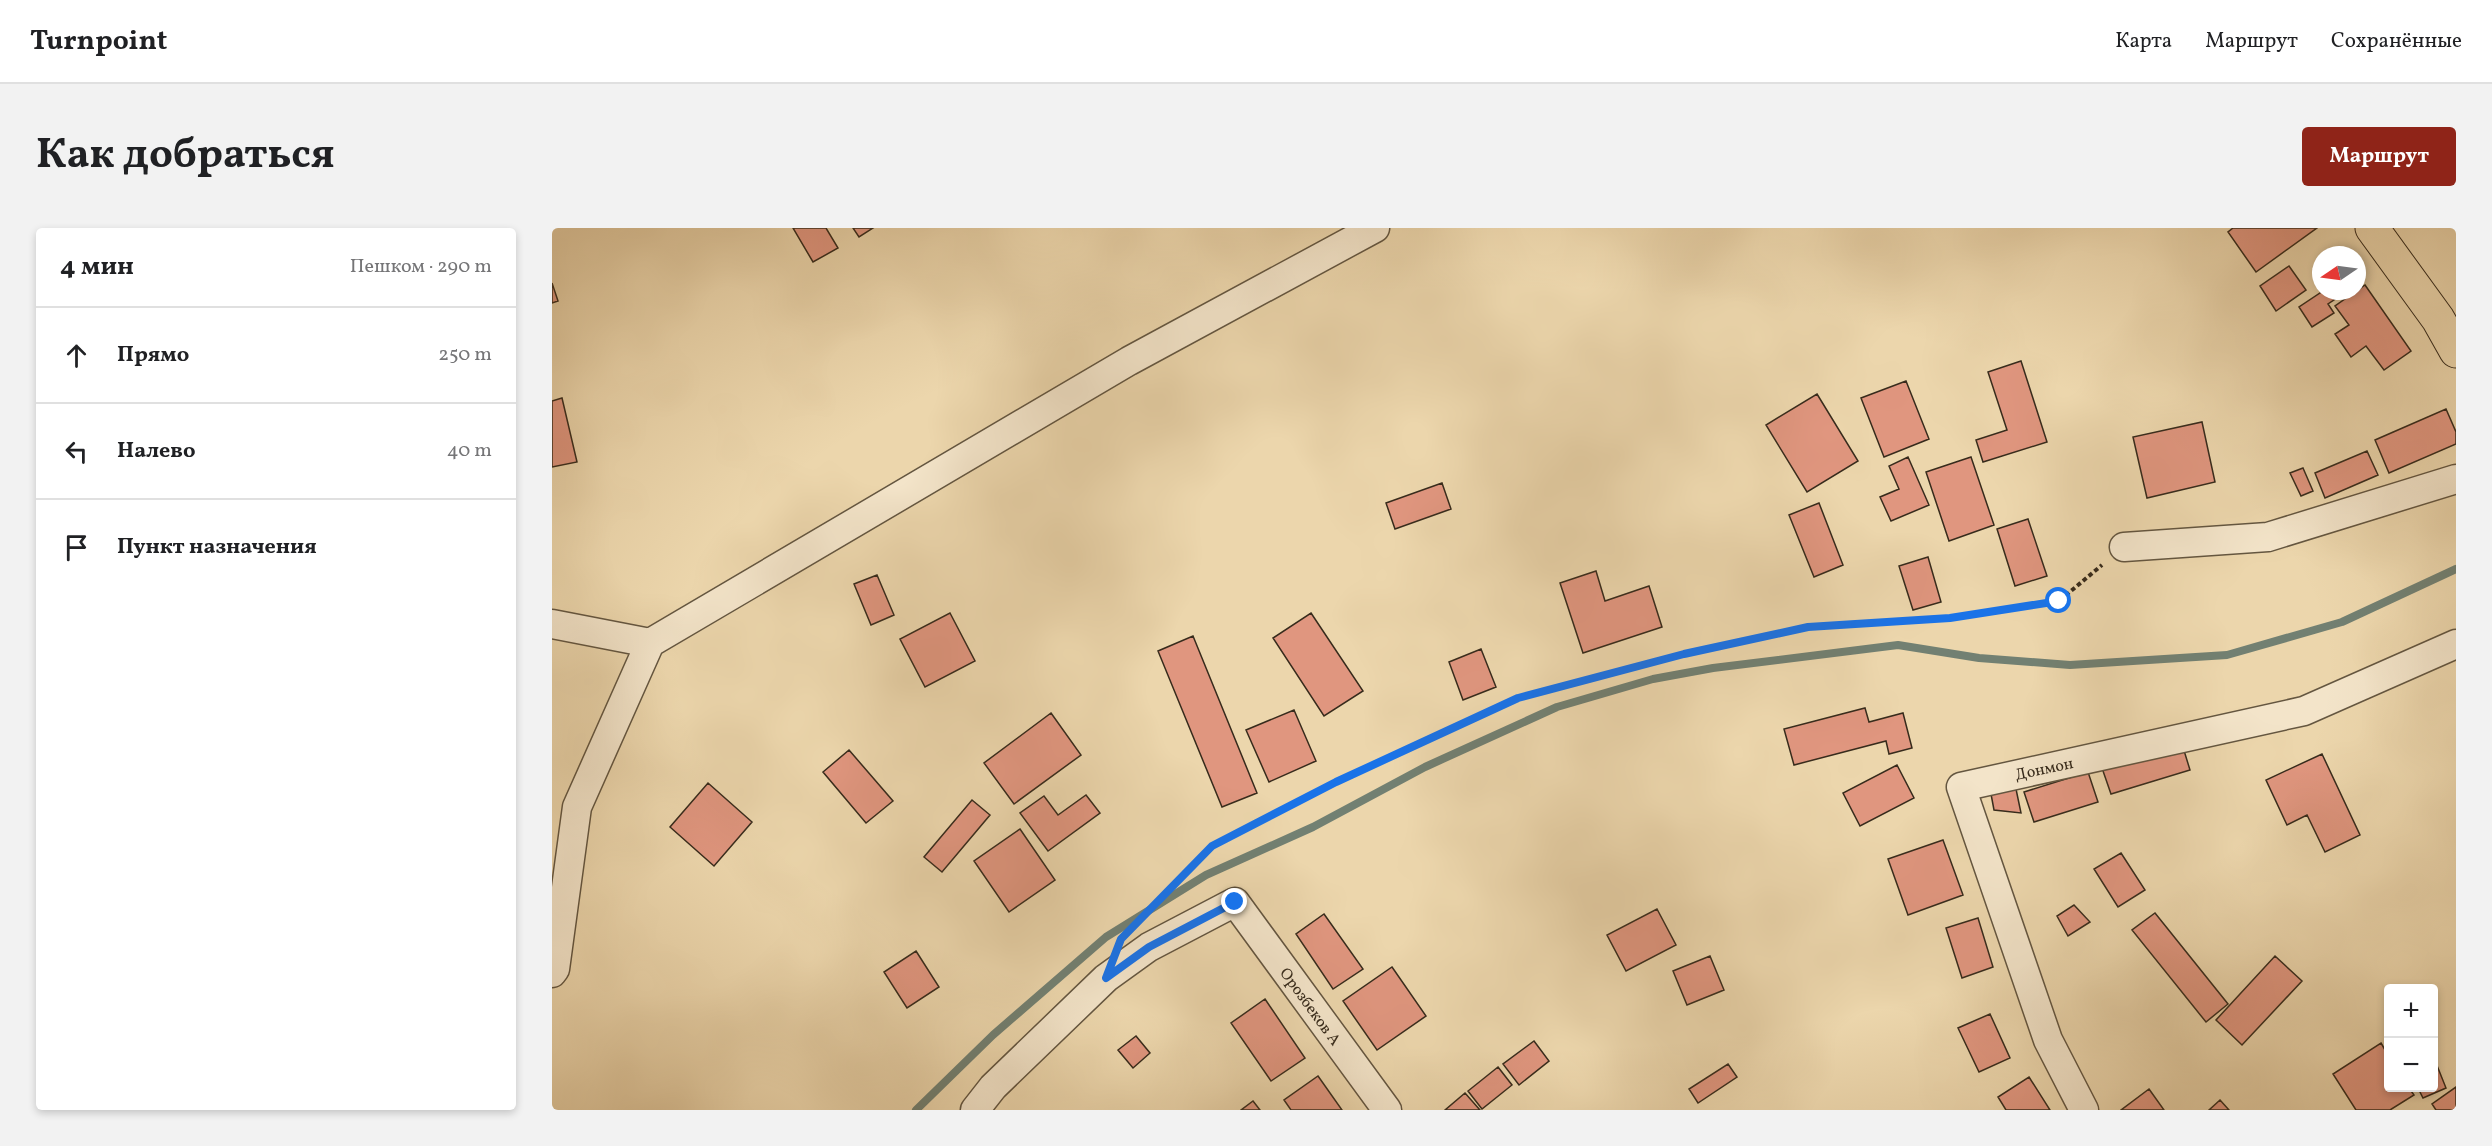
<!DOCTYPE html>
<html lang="ru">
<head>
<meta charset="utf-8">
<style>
	body { margin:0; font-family:Vollkorn,serif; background:#f2f2f2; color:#202124 }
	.controls { position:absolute; right:18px; bottom:18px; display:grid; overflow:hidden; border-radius:6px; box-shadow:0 3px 9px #0003 }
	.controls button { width:54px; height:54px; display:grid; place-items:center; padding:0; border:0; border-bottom:2px solid #e0e0e0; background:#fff; color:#202124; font:30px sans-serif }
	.compass { position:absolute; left:1760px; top:18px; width:54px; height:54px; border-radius:50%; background:#fff; box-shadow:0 3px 9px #0003; rotate:257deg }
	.stop { position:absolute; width:18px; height:18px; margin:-14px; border:4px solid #1a73e8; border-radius:50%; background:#fff }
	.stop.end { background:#1a73e8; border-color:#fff; box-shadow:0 2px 6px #0008 }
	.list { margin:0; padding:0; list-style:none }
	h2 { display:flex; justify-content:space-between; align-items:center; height:78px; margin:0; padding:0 24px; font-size:26px }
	h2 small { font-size:20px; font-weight:400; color:#757577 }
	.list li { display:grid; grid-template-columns:39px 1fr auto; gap:18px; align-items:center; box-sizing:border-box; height:96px; padding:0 24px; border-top:2px solid #e0e0e0 }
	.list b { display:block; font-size:22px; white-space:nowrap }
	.list em { font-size:20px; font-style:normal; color:#757577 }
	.icon { flex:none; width:33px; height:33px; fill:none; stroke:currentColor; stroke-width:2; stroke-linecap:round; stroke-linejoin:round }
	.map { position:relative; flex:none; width:1904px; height:882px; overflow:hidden; border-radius:6px }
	header { display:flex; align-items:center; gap:36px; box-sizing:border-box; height:84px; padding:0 30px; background:#fff; border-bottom:2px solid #e0e0e0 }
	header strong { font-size:28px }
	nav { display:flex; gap:33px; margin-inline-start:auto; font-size:21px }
	.intro { display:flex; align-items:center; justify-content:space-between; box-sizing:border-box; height:144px; padding:0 36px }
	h1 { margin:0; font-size:42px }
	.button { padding:15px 27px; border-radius:6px; background:#8f2418; color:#fff; font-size:21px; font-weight:700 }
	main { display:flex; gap:36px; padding:0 36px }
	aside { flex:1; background:#fff; border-radius:6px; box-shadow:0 3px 9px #0003 }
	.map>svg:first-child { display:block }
</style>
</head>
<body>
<header>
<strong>Turnpoint</strong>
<nav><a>Карта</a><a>Маршрут</a><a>Сохранённые</a></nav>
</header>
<div class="intro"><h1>Как добраться</h1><a class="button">Маршрут</a></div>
<main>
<aside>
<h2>4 мин<small>Пешком · 290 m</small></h2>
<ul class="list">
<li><svg class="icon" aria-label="ahead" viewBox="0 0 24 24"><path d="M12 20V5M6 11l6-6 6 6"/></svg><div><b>Прямо</b></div><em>250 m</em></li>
<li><svg class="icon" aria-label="left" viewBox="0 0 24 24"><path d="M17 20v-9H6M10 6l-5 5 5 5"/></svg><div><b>Налево</b></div><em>40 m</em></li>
<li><svg class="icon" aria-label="arrive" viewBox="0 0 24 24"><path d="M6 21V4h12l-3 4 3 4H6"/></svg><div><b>Пункт назначения</b></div></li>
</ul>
</aside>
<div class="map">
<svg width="1904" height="882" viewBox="0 0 1904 882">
	<rect width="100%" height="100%" fill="#ecd6ac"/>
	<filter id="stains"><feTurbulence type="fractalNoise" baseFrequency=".00333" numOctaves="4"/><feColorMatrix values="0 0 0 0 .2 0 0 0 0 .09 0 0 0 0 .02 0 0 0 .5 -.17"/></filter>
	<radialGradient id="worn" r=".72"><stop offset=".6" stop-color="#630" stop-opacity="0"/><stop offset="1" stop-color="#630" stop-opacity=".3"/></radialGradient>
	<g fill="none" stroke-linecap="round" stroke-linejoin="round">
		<!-- stream -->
		<path stroke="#728072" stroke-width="8" d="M364,882L441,807L554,709L654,647L761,599L873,539L1005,479L1101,451L1161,440L1346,417L1427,430L1518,437L1675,427L1790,394L1904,341"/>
	</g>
	<!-- building -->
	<path fill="#e0967f" stroke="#372b1c" stroke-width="1.5" d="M241,0H274L286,20L261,34Z
		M301,0H321L307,9Z
		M1681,0H1765L1704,44L1676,4Z
		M1737,38L1754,62L1724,83L1708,58Z
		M0,55L6,73L0,75Z
		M1813,57L1859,123L1832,142L1814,118L1799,129L1783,106L1797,97L1783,78Z
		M1771,63L1794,64L1776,76L1782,85L1760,99L1747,79Z
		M1469,133L1495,214L1431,234L1424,212L1455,202L1436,144Z
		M1354,153L1377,211L1332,229L1309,170Z
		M1265,166L1306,233L1255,264L1214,197Z
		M10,170L25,234L0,239V173Z
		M1894,181L1904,204V216L1837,245L1823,212Z
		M1650,194L1663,254L1595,270L1581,209Z
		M1815,223L1826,247L1773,270L1763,245Z
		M1356,229L1377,277L1339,293L1328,269L1347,261L1337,238Z
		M1419,229L1442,297L1397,313L1374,244Z
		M1751,240L1761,263L1749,268L1738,245Z
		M890,255L899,281L843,301L834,275Z
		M1267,275L1291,337L1262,349L1237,287Z
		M1476,291L1495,348L1463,358L1445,301Z
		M1376,329L1389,374L1361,382L1347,338Z
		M1044,343L1053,373L1097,358L1110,399L1031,425L1008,355Z
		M325,347L342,387L319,397L302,356Z
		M398,385L423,433L373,459L348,411Z
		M759,385L811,463L772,488L721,410Z
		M641,408L705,565L670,579L606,423Z
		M929,421L944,459L911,472L897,434Z
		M1313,480L1317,494L1351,485L1360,520L1337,526L1334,513L1242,537L1232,501Z
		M742,482L764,533L717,554L694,502Z
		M499,485L529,527L462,576L432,535Z
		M1630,516L1638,542L1559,566L1550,540Z
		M297,522L341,573L314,595L271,544Z
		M1770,526L1808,607L1773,624L1755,587L1735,597L1714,552Z
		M1345,537L1362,570L1308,598L1291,565Z
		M1536,544L1546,574L1482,594L1472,564Z
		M156,555L200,594L162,638L118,599Z
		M1464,561L1469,585L1442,582L1439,566Z
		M534,567L548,585L496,623L468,585L492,568L506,587Z
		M420,572L438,587L390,644L372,629Z
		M468,601L503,652L457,684L422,633Z
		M1391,612L1411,667L1356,687L1336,631Z
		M1569,625L1593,662L1566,679L1542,641Z
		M1522,677L1538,694L1516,708L1505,688Z
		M1105,681L1124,717L1074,743L1055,707Z
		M1603,685L1676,776L1654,794L1580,702Z
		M772,686L811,741L781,761L744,706Z
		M1426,690L1441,739L1410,750L1394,700Z
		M364,723L387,759L355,780L332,744Z
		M1158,728L1172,762L1135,777L1121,743Z
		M1723,728L1750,753L1690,817L1664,792Z
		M840,739L874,788L825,822L791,773Z
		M713,771L753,830L719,853L679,795Z
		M1438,786L1458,830L1427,844L1406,800Z
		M584,808L598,825L581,840L566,822Z
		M982,813L997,833L967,857L951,836Z
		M1829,815L1836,827V860H1857L1862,867L1838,882H1804L1781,846Z
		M1882,830L1894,860L1871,870L1866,860H1882Z
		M1176,836L1185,849L1146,875L1137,861Z
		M946,839L960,857L930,881L916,863Z
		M766,848L790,882H739L732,872Z
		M1477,849L1498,882H1454L1446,869Z
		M1904,859V882H1884L1880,876Z
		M1597,861L1612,882H1569Z
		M913,865L928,882H893Z
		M1668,872L1677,882H1657Z
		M701,873L708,882H689Z"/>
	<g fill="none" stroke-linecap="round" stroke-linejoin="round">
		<defs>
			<path id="minor" d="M1572,319L1716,309L1904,251
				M0,396L98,415L577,133L823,0
				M0,745L3,741L25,579L98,415
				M423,882L441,859L554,750L597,719L683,674L835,882
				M1532,882L1496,812L1409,559L1752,483L1904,416"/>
			<path id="trunk" d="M1820,0L1886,91L1904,123"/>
		</defs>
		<!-- minor casing -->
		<use href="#minor" stroke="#645640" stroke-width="31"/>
		<!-- trunk casing -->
		<use href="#trunk" stroke="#372b1c" stroke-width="35"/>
		<!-- path -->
		<path stroke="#372b1c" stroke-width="4" stroke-dasharray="4.5 3" stroke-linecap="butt" d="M592,688L660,618L784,554L967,470L1132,426L1256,399L1398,390L1507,373L1550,337"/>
		<!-- minor -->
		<use href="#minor" stroke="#f3e4c9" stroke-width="28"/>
		<!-- trunk -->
		<use href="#trunk" stroke="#ecd6ac" stroke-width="33"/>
	</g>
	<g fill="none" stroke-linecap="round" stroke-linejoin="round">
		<!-- route -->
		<path stroke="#1a73e8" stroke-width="8" d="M683,674L597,719L554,750L569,711L660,618L784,554L966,470L1132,426L1256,399L1398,390L1507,373"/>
	</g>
	<g text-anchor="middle" stroke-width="6" stroke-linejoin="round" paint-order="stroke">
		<!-- street labels -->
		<g font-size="16" fill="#372b1c" stroke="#f3e4c9">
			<text transform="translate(1492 540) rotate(-12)" y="6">Донмон</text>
			<text transform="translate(759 778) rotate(54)" y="6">Орозбеков А</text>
		</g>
	</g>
	<rect width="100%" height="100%" filter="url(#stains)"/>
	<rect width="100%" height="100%" fill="url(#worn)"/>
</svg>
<div class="controls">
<button>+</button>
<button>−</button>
</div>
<svg class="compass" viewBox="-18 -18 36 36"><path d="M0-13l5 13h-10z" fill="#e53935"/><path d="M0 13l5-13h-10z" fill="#757577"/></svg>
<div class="stop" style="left:1507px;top:373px"></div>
<div class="stop end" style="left:683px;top:674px"></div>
</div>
</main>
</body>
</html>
